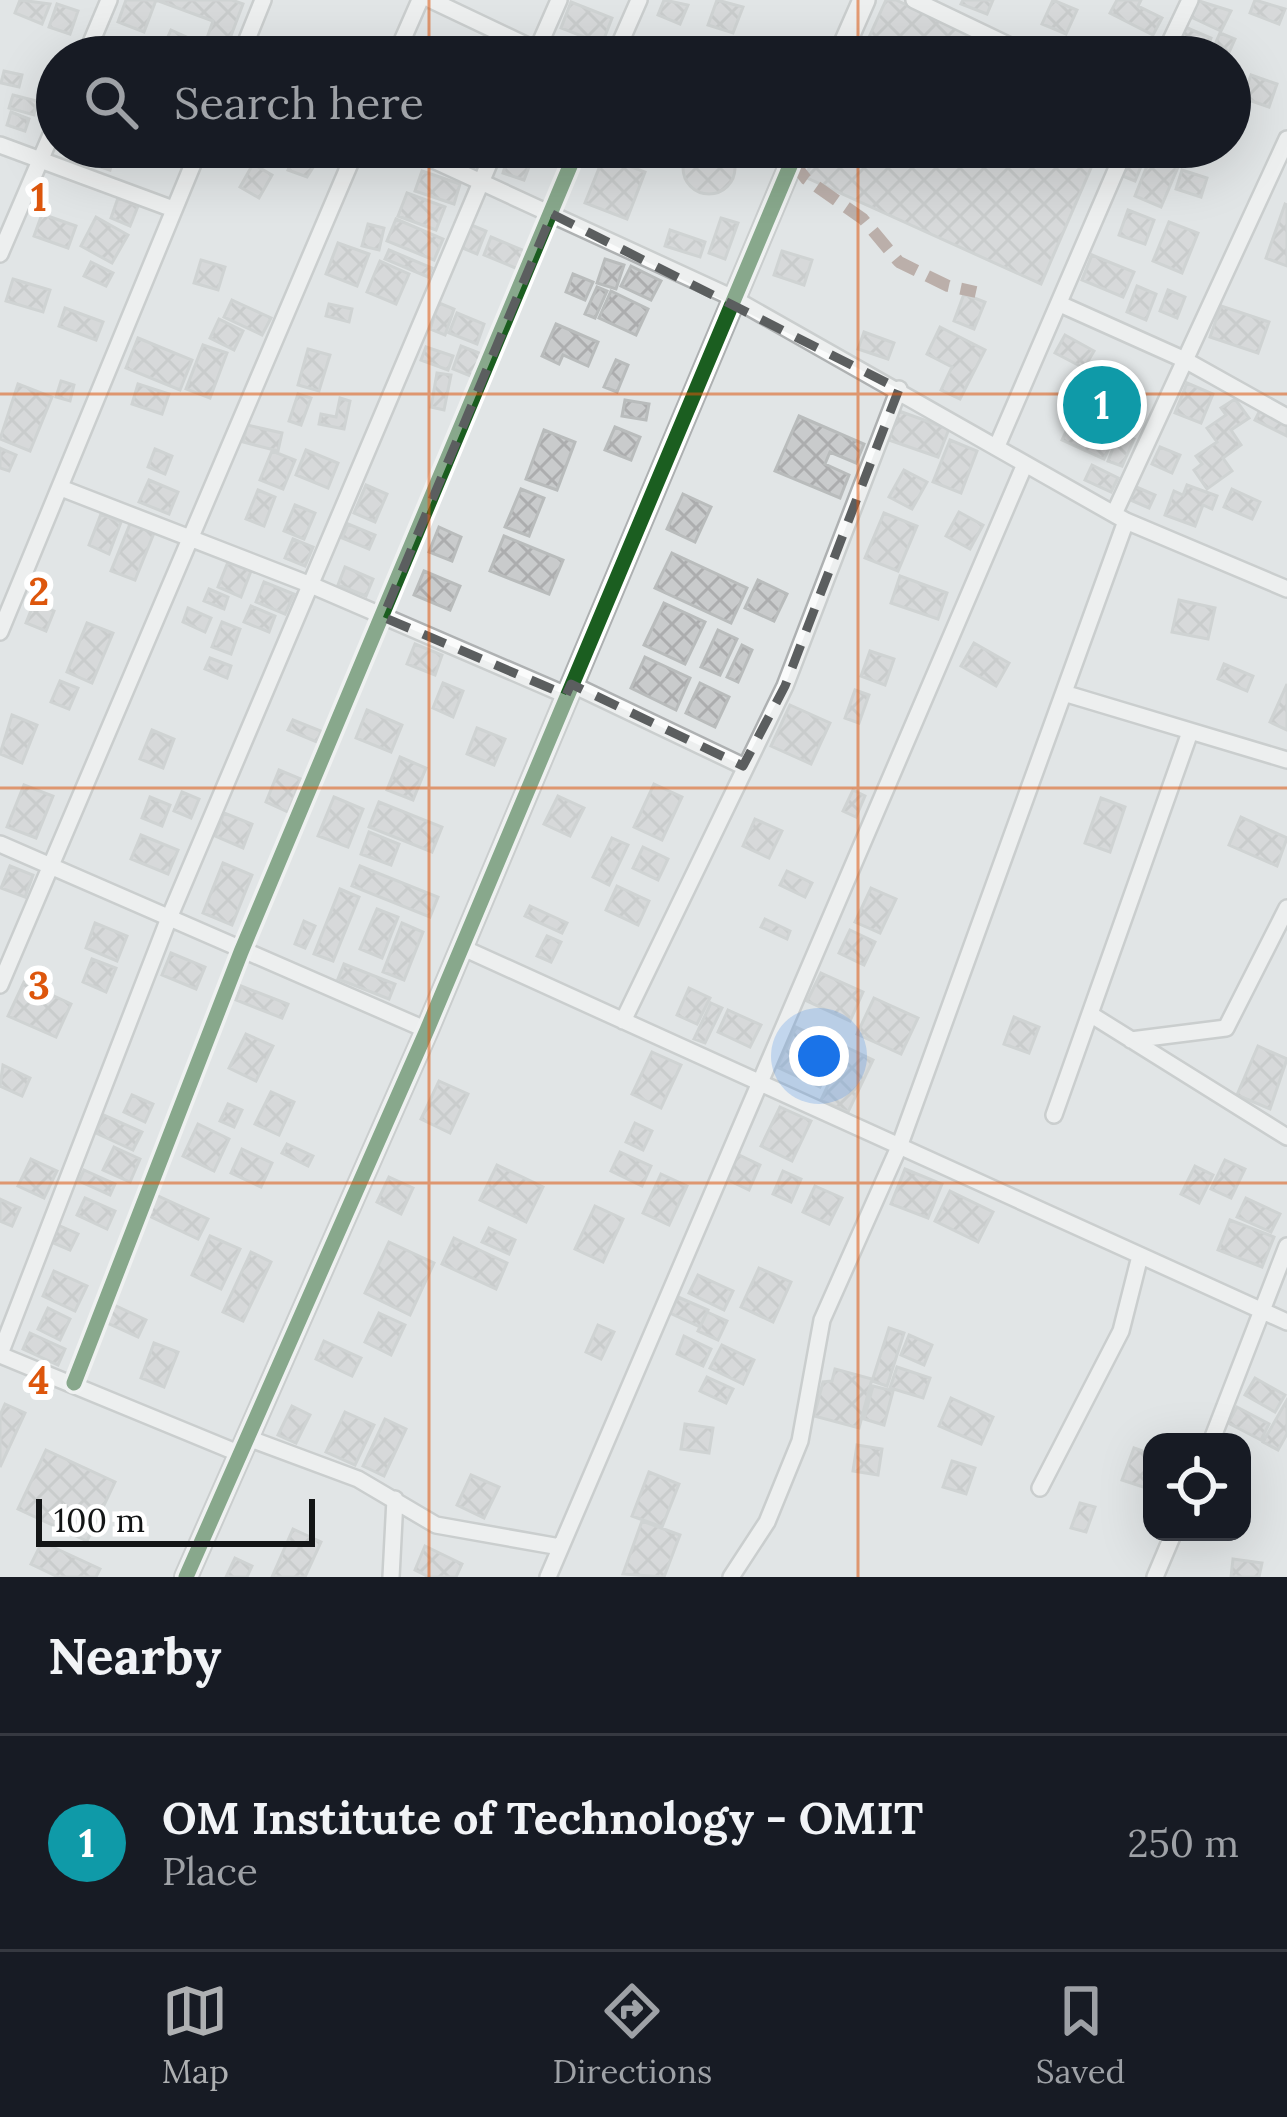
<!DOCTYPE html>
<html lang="en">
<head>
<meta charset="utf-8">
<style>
	body { margin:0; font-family:Lora,serif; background:#20242c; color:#f1f3f6 }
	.controls { position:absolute; right:36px; bottom:36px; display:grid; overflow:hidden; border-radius:24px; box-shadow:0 12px 48px #0002 }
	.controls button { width:108px; height:108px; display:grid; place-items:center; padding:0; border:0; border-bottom:3px solid #363941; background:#171b24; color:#f1f3f6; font:60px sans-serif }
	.scale { position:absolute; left:36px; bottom:30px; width:279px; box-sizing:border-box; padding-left:12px; border:6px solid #131516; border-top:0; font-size:33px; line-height:42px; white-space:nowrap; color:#131516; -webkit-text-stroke:9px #fff; paint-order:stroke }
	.you { position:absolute; left:819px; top:1056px; width:42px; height:42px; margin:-30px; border:9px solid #fff; border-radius:50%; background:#1a73e8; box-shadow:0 0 0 18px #1a73e833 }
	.badge { display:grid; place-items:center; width:78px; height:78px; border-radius:50%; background:#aeb0b2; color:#fff; font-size:39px; font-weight:700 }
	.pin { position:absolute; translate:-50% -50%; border:6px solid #fff; box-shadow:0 3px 12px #0006 }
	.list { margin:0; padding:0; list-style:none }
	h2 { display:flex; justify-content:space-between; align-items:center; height:156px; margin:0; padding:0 48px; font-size:51px }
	h2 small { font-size:39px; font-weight:400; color:#9ea1a6 }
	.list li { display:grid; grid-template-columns:78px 1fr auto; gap:36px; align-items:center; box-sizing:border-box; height:216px; padding:0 48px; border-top:3px solid #363941 }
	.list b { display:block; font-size:45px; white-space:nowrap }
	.list p { margin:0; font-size:39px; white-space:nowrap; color:#9ea1a6 }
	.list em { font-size:39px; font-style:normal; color:#9ea1a6 }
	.icon { flex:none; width:66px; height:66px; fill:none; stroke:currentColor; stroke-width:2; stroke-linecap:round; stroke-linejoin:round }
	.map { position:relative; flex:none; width:1287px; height:1577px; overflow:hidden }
	.search { position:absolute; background:#171b24; box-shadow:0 12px 48px #0002; left:36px; right:36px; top:36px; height:132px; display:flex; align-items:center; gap:30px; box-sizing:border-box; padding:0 42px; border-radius:66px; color:#9ea1a6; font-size:45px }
	.sheet { height:372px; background:#171b24 }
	nav { display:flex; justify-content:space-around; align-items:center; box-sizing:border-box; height:168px; border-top:3px solid #363941; background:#171b24; font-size:33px; color:#9ea1a6 }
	nav a { display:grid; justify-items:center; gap:6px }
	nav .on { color:#aeb0b2 }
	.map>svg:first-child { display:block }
</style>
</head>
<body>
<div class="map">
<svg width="1287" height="1577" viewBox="0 0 1287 1577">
	<defs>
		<pattern id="building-cross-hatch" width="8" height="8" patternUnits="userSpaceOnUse" patternTransform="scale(3)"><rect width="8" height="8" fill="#c9cbcc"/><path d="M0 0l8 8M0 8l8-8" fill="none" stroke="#acadae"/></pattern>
	</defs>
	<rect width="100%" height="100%" fill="#e1e5e6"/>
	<!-- building -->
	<path fill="url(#building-cross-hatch)" stroke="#b9bcbc" stroke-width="3" d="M20,0L50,4L42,24L15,13Z
		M126,0H156L144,32L118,22Z
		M156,0H232L243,4L226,49L206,41L213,21Z
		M664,0L688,5L680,24L658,15Z
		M717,0L743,7L733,33L708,25Z
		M886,0H896L1017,57H860Z
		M963,0H993L987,14L961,4Z
		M1053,0L1077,10L1066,34L1042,24Z
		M1117,0H1141L1138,6L1162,18L1153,35L1110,13Z
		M1196,0L1231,11L1221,31L1189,16Z
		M1255,0L1285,9L1279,24L1250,13Z
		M571,2L612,18L602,44L561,28Z
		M57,4L78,11L70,34L49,27Z
		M1185,27L1211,38L1204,57L1177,47Z
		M171,30L222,53L220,57H202L166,41Z
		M1220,33L1235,39L1227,57L1210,56Z
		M327,39L364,52L363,57H320Z
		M755,39L793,55L792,57H747Z
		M471,41L492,47L490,57H467Z
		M702,44L729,53L728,57H698Z
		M408,46L445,55L444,57H406Z
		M4,71L22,75L19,87L1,83Z
		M1251,75L1277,84L1269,107L1243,98Z
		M13,95L37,101L34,115L9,108Z
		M11,112L29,119L25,131L7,125Z
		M683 168a26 26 0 1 1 52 0a26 26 0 1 1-52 0Z
		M84,147H117L110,170L80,160Z
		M123,147H142L139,162L120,158Z
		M245,147H275L270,161L244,151Z
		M297,147H326L307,177L288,170Z
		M511,147L535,151L524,180L503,173Z
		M621,147H654L645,166L618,154Z
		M819,147H1100L1041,284L805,177Z
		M1152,147H1188L1181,166L1156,156L1159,150Z
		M604,156L645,172L627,219L585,203Z
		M1151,156L1178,167L1161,207L1135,196Z
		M1128,158L1142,164L1135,181L1120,175Z
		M253,164L272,175L259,198L240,187Z
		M1182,170L1207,178L1201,197L1176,189Z
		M422,171L460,184L454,204L415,191Z
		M407,193L445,207L436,230L398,216Z
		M118,198L138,206L130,226L111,218Z
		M1285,204L1287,205V266L1266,258Z
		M1128,210L1154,220L1145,244L1119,235Z
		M42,214L76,226L68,248L34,236Z
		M96,217L128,235L112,263L81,246Z
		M721,218L738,223L725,259L709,253Z
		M396,219L443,239L434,260L387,241Z
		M1169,222L1198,233L1182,273L1153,261Z
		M368,224L384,228L379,250L362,246Z
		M469,224L486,231L477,254L460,247Z
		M670,230L705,242L700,257L665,246Z
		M491,237L525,251L518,269L484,255Z
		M338,243L369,254L357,286L326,274Z
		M389,250L432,268L428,277L385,259Z
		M782,251L812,260L804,285L774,275Z
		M1092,255L1134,272L1123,297L1082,280Z
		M605,259L624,265L616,289L597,283Z
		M201,260L225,267L218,290L194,283Z
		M380,261L409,274L396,304L367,292Z
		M91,262L113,273L106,286L84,276Z
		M631,266L661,281L651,300L621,286Z
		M573,274L593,282L585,300L566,292Z
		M13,279L50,290L43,312L6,301Z
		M1137,286L1156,294L1146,320L1127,312Z
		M597,287L607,291L595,318L585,314Z
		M1168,290L1185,297L1177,318L1160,311Z
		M611,291L648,309L636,335L599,318Z
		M964,294L985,302L974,329L954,321Z
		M232,300L271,318L262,335L224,317Z
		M439,303L454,309L445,335L430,329Z
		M329,304L352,309L349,322L326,316Z
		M1221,306L1269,322L1258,353L1210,337Z
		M65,308L103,322L96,340L59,326Z
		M457,313L484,324L477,344L449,333Z
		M219,319L243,331L234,350L210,338Z
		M556,324L598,342L588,366L563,355L559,364L542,356Z
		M940,327L985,350L960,399L941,390L952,367L927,354Z
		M864,332L894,343L888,359L858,349Z
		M1065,335L1094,351L1084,368L1055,353Z
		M138,338L192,360L180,390L126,368Z
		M203,345L227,353L210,398L186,389Z
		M461,346L482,354L473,377L453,369Z
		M426,347L453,356L448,370L421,360Z
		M308,349L330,355L319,391L298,385Z
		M616,360L628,365L617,392L604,387Z
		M437,373L451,375L444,410L431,407Z
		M61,381L74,385L70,401L56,397Z
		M1086,383L1128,401L1117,427L1075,409Z
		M1187,383L1213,394L1201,423L1175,413Z
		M18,384L52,397L30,451L0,439Z
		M138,384L169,394L162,414L132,404Z
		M298,394L311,398L301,425L289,421Z
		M340,398L350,401L344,429L319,424L321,414L336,417Z
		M1235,399L1249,418L1231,430L1241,445L1223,458L1232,471L1207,489L1194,470L1202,464L1196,456L1217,442L1207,428L1226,415L1221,408Z
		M625,400L649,404L646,420L622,416Z
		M1262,406L1287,420V436L1255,420Z
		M899,411L949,429L938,457L889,440Z
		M1074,414L1116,433L1104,459L1062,440Z
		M799,416L864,444L856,463L830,452L825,464L849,475L840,498L775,471Z
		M247,425L282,433L278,451L243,442Z
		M615,427L640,437L631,460L605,450Z
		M544,430L575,442L557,490L526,479Z
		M1119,433L1134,439L1122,466L1108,461Z
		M950,440L977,451L961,493L933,482Z
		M1160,447L1180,455L1172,473L1152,464Z
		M0,448L16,455L9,471L0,468Z
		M155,449L172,456L165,474L148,467Z
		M306,450L338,463L328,488L296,475Z
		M272,451L295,460L283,489L260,480Z
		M1092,465L1118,478L1111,492L1085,480Z
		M904,470L927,482L912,509L889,497Z
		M149,480L178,492L169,514L139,502Z
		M366,485L387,494L375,522L354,513Z
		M1187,485L1217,496L1212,509L1203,505L1195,526L1165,515L1174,491L1183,495Z
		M1134,486L1155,495L1149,508L1128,499Z
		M521,489L544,498L529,536L505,527Z
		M1232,489L1260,502L1252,519L1224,507Z
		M258,490L275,497L264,526L246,519Z
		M683,494L711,507L695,542L667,529Z
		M295,505L315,513L304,539L284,531Z
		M959,512L983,525L970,549L946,536Z
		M884,513L917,526L898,571L865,558Z
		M101,514L121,522L109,554L89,545Z
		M132,519L156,528L135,580L111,571Z
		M348,524L375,535L369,549L342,538Z
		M439,527L461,537L452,561L429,552Z
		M504,536L563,560L549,594L490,571Z
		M293,539L313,547L305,566L285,558Z
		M672,553L747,588L731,623L655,588Z
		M228,562L251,571L241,597L218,587Z
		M345,567L373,579L366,596L338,585Z
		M424,571L460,586L450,610L414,595Z
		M900,576L947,593L938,619L891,603Z
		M758,580L787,594L774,621L745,608Z
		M264,582L294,594L285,614L256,602Z
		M209,589L228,597L224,609L204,601Z
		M1179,600L1215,608L1208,639L1172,632Z
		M34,603L54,611L46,631L26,623Z
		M664,603L705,622L685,664L644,645Z
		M251,606L275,616L269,632L244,622Z
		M188,608L211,618L205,632L183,622Z
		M222,622L240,629L231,654L212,647Z
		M87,623L113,633L92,683L67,672Z
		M718,630L737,639L720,675L701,667Z
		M974,643L1009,663L996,686L961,666Z
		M415,644L442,655L435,675L407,664Z
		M742,645L752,650L738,682L727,677Z
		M870,651L894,659L885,685L861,676Z
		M645,657L690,678L676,710L631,688Z
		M210,658L231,666L227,678L205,669Z
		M1224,664L1253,676L1247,691L1218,679Z
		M60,681L78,688L69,709L51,702Z
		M443,683L463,691L453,717L433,708Z
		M700,683L729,697L715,727L686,713Z
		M1287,684V730L1270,722Z
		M855,690L869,695L859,723L845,718Z
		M790,705L830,723L811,764L771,746Z
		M367,710L402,725L391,752L356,738Z
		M12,715L37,725L22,763L0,754Z
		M293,720L321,731L317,742L288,730Z
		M477,728L505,739L494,765L467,754Z
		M152,730L174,739L163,768L140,759Z
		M400,757L426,768L413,800L387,790Z
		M279,770L301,779L288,812L266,802Z
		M654,784L682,797L662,840L634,827Z
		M24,785L53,796L36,838L7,827Z
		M853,790L865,796L856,817L843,811Z
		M182,792L199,799L191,818L174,811Z
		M558,796L584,808L570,836L544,824Z
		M150,797L170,805L162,826L142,818Z
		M334,797L363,809L348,847L318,836Z
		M1101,798L1125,807L1110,852L1085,843Z
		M379,802L442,827L432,852L369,827Z
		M224,813L252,824L243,848L215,836Z
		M1241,817L1287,838L1277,866L1229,845Z
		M755,819L782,831L769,858L743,846Z
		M369,832L399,844L391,865L361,854Z
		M141,835L178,850L168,874L131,859Z
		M612,838L628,845L609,885L593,877Z
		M643,847L668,859L658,880L633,868Z
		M223,863L252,875L232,925L203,913Z
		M10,866L33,875L25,897L1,888Z
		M360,866L438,897L430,917L352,886Z
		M787,871L812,883L805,897L780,885Z
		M617,886L649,901L638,925L606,910Z
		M871,888L896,899L880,933L855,922Z
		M340,889L359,897L333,961L314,954Z
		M530,906L567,923L562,933L525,916Z
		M377,909L398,917L382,958L360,949Z
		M765,919L790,931L787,939L761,927Z
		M304,921L315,926L305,948L295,944Z
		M95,923L127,936L117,961L86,948Z
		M402,923L423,932L404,980L383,972Z
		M850,930L875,942L864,965L839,953Z
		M547,936L561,942L551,962L537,956Z
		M171,953L205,967L196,989L162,975Z
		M92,959L116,968L106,992L83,982Z
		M344,964L395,984L389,999L338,979Z
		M821,973L863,992L850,1021L807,1001Z
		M24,982L71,1004L56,1037L8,1016Z
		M241,986L288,1004L282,1018L236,1000Z
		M689,988L710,998L697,1024L677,1015Z
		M874,998L918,1018L901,1054L857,1034Z
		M711,1003L722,1008L705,1043L694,1039Z
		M728,1010L761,1025L750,1047L718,1032Z
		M1014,1017L1039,1027L1029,1053L1004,1044Z
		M796,1027L839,1047L820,1087L777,1067Z
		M246,1034L273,1046L256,1081L229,1068Z
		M1258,1046L1287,1059L1270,1109L1237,1095Z
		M846,1047L873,1060L848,1112L821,1100Z
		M652,1052L681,1065L661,1108L632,1094Z
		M3,1065L30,1078L22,1096L0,1086Z
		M439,1081L468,1094L450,1133L421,1119Z
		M271,1092L294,1102L279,1135L255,1124Z
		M132,1095L153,1104L145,1122L124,1112Z
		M228,1104L242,1110L234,1127L220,1121Z
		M780,1107L811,1121L792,1161L761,1146Z
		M104,1115L142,1132L133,1150L96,1133Z
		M635,1123L652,1131L643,1150L626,1142Z
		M198,1124L229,1139L214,1171L183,1156Z
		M287,1144L313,1156L308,1166L282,1153Z
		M114,1147L140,1159L130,1182L103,1170Z
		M242,1149L272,1163L261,1187L231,1173Z
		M620,1152L651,1166L642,1186L611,1171Z
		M735,1153L760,1165L749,1190L724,1178Z
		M31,1159L57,1171L44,1198L18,1186Z
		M1225,1160L1245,1169L1231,1198L1211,1189Z
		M497,1165L543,1187L526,1222L480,1200Z
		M1195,1166L1213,1175L1199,1203L1181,1194Z
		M905,1169L942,1184L928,1218L891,1204Z
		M84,1170L115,1184L110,1195L79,1181Z
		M783,1171L801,1179L791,1202L773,1194Z
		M661,1174L687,1186L669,1225L643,1213Z
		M389,1177L413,1188L401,1214L377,1202Z
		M815,1186L842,1198L829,1224L803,1212Z
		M950,1191L993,1212L978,1242L935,1221Z
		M154,1194L208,1219L198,1239L145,1214Z
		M85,1198L115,1211L107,1229L77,1215Z
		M1246,1198L1280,1214L1271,1232L1237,1217Z
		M0,1199L20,1208L12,1226L0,1221Z
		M595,1206L623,1219L603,1262L575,1249Z
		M1230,1220L1274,1237L1262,1267L1218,1250Z
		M58,1225L78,1234L70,1250L51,1242Z
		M489,1228L515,1240L509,1254L482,1242Z
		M210,1236L240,1249L221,1289L192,1275Z
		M454,1238L507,1263L496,1289L442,1264Z
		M389,1242L434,1263L410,1315L365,1293Z
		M251,1252L271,1262L243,1321L223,1312Z
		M759,1268L791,1282L773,1322L741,1307Z
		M54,1271L87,1286L75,1311L43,1296Z
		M698,1275L733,1291L724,1310L689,1293Z
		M678,1297L708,1310L700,1327L670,1313Z
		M112,1304L146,1320L138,1337L103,1321Z
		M48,1308L70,1319L60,1340L38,1329Z
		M707,1312L727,1321L718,1340L698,1331Z
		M379,1313L405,1325L391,1355L365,1342Z
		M598,1325L614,1332L601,1359L586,1352Z
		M889,1328L904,1333L887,1386L872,1381Z
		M30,1333L65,1349L58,1365L23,1349Z
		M909,1335L932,1345L924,1365L901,1355Z
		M684,1336L711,1349L703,1366L677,1354Z
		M324,1341L361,1358L352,1376L316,1359Z
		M154,1343L178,1352L164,1387L141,1378Z
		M722,1345L754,1360L743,1384L710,1368Z
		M897,1367L930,1378L923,1398L890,1388Z
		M835,1369L872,1379L859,1428L814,1416L823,1382L832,1381Z
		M707,1377L733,1389L726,1403L700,1391Z
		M1255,1378L1285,1395L1275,1412L1245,1395Z
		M873,1386L893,1391L884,1425L864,1419Z
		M951,1398L993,1417L981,1444L939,1426Z
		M1287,1400V1434L1278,1450L1263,1442Z
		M5,1404L25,1413L0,1467V1415Z
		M292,1406L310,1415L296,1443L278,1435Z
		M1237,1407L1269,1424L1261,1440L1228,1423Z
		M345,1412L374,1425L355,1465L326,1452Z
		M385,1419L406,1429L384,1476L363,1466Z
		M685,1424L713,1428L709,1453L681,1449Z
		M857,1445L882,1449L878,1475L853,1471Z
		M1134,1448L1152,1454V1490L1122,1480Z
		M46,1450L115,1482L87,1541L18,1509Z
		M952,1461L975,1468L966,1494L943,1487Z
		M649,1472L679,1484L662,1527L632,1516Z
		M471,1475L499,1487L484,1518L457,1505Z
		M1080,1503L1095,1507L1086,1532L1071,1528Z
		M642,1521L680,1535L664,1577L623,1574Z
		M293,1529L321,1542L305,1577H272Z
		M42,1542L100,1569L96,1577H58L31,1564Z
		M425,1546L462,1564L456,1577H429L415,1570Z
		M235,1558L252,1566L247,1577H226Z
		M1233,1559L1262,1563L1259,1577H1231Z"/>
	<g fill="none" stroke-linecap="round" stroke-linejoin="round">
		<defs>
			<path id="street" d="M431,0L551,57
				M914,0L1033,57
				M85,57L109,0
				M240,57L263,0
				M395,57L420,0
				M534,57L559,0
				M614,57L639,0
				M1163,57L1190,0
				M0,145L173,209
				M405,147L731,297L1126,521L1287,589
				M760,147L792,161
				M0,254L57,121
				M1060,304L1185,360L1287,417
				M997,446L1126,147
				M61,488L311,585L566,695
				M1114,514L1287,139
				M0,632L200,147
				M571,684L743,766
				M1067,694L1287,760
				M0,844L427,1030
				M461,947L1287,1322
				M0,985L357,147
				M1090,1014L1287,1137
				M623,1021L785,686L899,389
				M1131,1040L1226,1028L1287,908
				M1054,1115L1189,735
				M0,1354L169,918L496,147
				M0,1355L238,1453
				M74,1383L241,952L578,147
				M245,1437L358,1479L436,1525L560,1547
				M1211,1442L1287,1246
				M1040,1488L1121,1331L1140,1256
				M391,1577L395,1499
				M548,1577L1025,464
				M731,1577L767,1522L800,1441L822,1320L899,1147L1126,521
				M1155,1577L1174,1532"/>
			<path id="secondary" d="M839,57L864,0
				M186,1577L427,1030L798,147"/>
		</defs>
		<!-- street casing -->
		<use href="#street" stroke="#aeb1b2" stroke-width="20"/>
		<!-- secondary casing -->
		<use href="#secondary" stroke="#aeb1b2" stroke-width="26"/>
		<!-- street -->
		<use href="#street" stroke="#fafbfb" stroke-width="15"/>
		<!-- secondary -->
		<use href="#secondary" stroke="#fafbfb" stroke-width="21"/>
		<!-- quiet -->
		<path stroke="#8d6e63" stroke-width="12" stroke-dasharray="24 12" stroke-linecap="butt" d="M792,161L806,179L863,219L899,262L948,286L976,292"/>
		<defs>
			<path id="cycleway" d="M74,1383L241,952L578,147
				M186,1577L427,1030L798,147"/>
		</defs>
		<!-- cycleway casing -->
		<use href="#cycleway" stroke="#fff" stroke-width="22"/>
		<!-- cycleway -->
		<use href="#cycleway" stroke="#1b5e20" stroke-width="15"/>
	</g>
	<!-- marked area -->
	<path d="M0 0H1287V1577H0ZM552,214L899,389L785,686L743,766L571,684L566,695L383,617Z" fill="#e1e5e6" fill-opacity=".55" fill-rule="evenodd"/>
	<path fill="none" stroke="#5b5e5f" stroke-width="9" stroke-dasharray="24 15" stroke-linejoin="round" d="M552,214L899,389L785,686L743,766L571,684L566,695L383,617Z"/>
	<!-- grid -->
	<path fill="none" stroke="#dd560c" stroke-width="3" stroke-opacity="0.55" d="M429,0V57M858,0V57M429,147V1577M858,147V1577M0,394H1287M0,788H1287M0,1183H1287"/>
	<g font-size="39" text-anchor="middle" font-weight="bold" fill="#dd560c" stroke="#fff" stroke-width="12" stroke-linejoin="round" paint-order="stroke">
		<text x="39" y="211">1</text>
		<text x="39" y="605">2</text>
		<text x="39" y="999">3</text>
		<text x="39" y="1394">4</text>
	</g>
</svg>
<div class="controls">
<button><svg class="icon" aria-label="locate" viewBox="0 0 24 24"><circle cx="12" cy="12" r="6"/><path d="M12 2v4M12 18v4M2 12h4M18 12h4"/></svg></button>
</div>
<div class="scale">100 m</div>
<div class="you"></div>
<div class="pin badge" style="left:1102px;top:405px;background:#0f9aa8">1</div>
<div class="search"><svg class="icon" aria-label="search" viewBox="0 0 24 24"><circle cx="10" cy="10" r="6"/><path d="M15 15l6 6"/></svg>Search here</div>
</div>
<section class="sheet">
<h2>Nearby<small></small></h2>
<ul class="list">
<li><span class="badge" style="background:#0f9aa8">1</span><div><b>OM Institute of Technology - OMIT</b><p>Place</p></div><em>250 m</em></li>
</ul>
</section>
<nav>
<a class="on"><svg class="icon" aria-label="map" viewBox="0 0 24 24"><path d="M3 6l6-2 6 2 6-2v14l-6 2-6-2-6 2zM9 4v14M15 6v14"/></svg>Map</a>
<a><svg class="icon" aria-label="directions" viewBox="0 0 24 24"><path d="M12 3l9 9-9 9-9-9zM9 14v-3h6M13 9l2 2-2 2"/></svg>Directions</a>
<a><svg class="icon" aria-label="saved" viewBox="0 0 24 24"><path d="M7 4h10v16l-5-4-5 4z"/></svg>Saved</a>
</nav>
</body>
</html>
